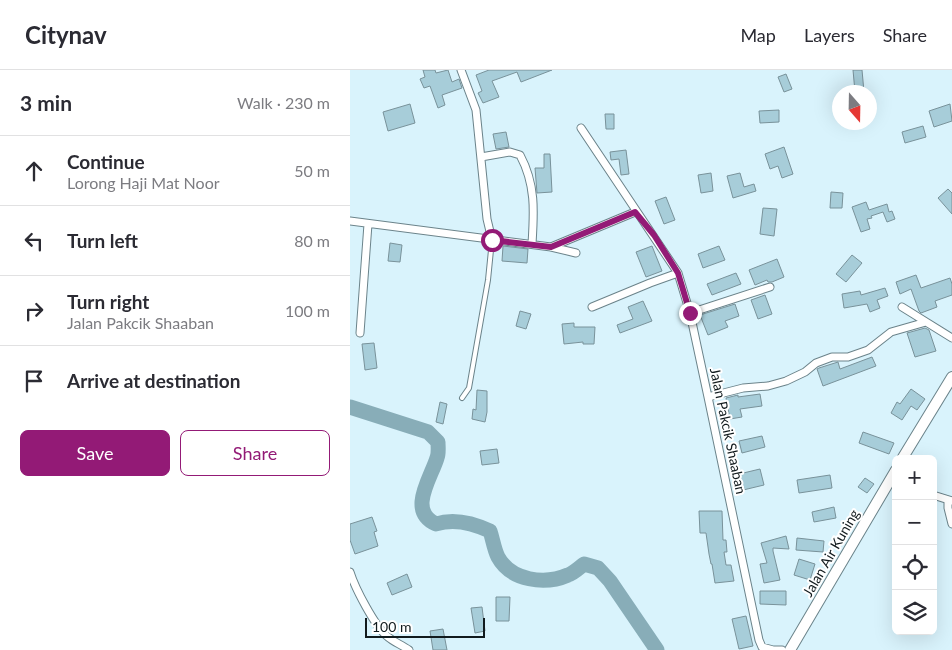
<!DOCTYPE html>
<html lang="en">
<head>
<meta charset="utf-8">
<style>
	body { margin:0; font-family:Lato,sans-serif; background:#f7f7f7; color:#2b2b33 }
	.controls { position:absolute; right:15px; bottom:15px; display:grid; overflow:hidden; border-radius:8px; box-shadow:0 5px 20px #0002 }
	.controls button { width:45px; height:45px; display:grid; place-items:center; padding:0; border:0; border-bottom:1px solid #e1e1e2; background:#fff; color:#2b2b33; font:25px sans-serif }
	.compass { position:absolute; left:482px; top:15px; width:45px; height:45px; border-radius:50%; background:#fff; box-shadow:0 5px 20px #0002; rotate:160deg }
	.scale { position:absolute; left:15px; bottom:12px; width:120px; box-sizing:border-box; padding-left:5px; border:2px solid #111a1d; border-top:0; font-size:14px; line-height:18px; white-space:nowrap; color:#111a1d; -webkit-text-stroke:4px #fff; paint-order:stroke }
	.stop { position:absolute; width:15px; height:15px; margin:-11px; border:4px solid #931a76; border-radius:50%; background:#fff }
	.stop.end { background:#931a76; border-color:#fff; box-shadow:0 1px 5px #0008 }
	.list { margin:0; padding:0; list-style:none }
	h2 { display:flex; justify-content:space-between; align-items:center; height:65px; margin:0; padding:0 20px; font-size:21px }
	h2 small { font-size:16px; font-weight:400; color:#7c7c81 }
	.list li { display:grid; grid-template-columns:32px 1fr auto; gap:15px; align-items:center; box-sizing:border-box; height:70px; padding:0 20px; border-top:1px solid #e1e1e2 }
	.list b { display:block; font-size:19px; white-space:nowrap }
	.list p { margin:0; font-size:16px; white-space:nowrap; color:#7c7c81 }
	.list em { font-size:16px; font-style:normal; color:#7c7c81 }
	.actions { display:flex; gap:10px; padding:15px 20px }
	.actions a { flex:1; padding:11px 0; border:1px solid #931a76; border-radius:8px; text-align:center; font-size:18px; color:#931a76 }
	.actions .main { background:#931a76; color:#fff }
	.icon { flex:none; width:28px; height:28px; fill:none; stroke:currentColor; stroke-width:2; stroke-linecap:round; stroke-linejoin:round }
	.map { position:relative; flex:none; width:602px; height:580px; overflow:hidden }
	header { display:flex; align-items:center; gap:30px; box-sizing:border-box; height:70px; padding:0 25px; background:#fff; border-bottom:1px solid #e1e1e2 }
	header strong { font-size:24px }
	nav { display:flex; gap:28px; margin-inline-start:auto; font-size:18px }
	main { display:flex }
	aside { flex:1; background:#fff }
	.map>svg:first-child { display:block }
</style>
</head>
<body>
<header>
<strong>Citynav</strong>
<nav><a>Map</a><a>Layers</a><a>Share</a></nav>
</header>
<main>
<aside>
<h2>3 min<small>Walk · 230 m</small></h2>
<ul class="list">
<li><svg class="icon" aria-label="ahead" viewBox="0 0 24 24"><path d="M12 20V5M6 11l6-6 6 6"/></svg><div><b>Continue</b><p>Lorong Haji Mat Noor</p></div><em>50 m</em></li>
<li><svg class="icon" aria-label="left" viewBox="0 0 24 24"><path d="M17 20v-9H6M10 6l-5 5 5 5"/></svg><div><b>Turn left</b></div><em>80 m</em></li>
<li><svg class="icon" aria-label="right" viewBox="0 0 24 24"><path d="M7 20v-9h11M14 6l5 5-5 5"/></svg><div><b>Turn right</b><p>Jalan Pakcik Shaaban</p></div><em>100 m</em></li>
<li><svg class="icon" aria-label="arrive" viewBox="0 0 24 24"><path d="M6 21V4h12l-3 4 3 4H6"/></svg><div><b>Arrive at destination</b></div></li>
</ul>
<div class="actions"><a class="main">Save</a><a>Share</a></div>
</aside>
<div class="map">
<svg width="602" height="580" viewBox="0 0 602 580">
	<rect width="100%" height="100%" fill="#d9f3fc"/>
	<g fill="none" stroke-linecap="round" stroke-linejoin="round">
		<!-- river -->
		<path stroke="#88adb8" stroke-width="15" d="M0,337L78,362L88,372C88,377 89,383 87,388C81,408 57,441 86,454C104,448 123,453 140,461C143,470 144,479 148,487C161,511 195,515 218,505C224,503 229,498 234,494L248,498L260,511L307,580"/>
	</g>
	<!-- building -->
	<path fill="#a7cdd9" stroke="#79929a" d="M73,0H85L86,3L98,0L102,12L109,9L112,18L92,25L95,35L88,38L80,16L74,18L70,9L75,7Z
		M139,0H202L171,12L167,2L142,11L149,27L133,33L128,23L132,21L126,5Z
		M503,0H512L514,22H505Z
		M436,4L442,19L434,22L428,7Z
		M60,34L65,53L38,61L33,42Z
		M600,34L602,51L584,57L579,41Z
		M429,40V52L410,53L409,41Z
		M255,44H264V59H256Z
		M573,56L576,67L555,73L552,62Z
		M156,62L159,77L146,79L143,64Z
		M434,77L443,104L432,108L428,96L420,99L415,84Z
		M276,80L279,104L271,105L269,89L261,90L260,82Z
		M194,84H200L202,122L187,123L185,98H194Z
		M361,103L363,121L351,123L348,105Z
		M390,103L394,117L404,114L406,121L383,128L377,106Z
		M598,119L602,123V144L588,128Z
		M481,122L493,123L492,138H480Z
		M316,127L325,150L314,154L305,131Z
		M516,132L519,140L537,134L539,142L542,141L545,149L537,152L533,142L521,146L522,148L517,149L520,159L511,162L502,137Z
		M413,138L427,139L424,166L410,164Z
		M40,173L52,175L50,192L38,191Z
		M153,176L178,179L177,193L152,191Z
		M302,176L312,201L296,207L286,182Z
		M369,176L375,190L353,198L348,184Z
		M502,185L512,193L496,212L486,204Z
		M427,189L434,207L422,212H418L417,210L405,215L399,200Z
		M386,203L391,214L362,225L357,214Z
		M566,205L571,218L600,208L602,214V225L585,231L587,237L571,243L569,241L561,219L550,224L546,212Z
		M535,218L538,226L527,230L530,238L520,242L517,234L494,238L492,224L510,221L511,225Z
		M415,225L422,244L408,249L401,230Z
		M293,231L302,251L270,263L267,255L283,249L278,237Z
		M385,234L389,246L375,251L378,257L358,265L350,245Z
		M170,241L181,244L176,259L166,256Z
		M224,253V257H245L244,274H233V272L214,274L212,254Z
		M575,258L579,260L586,281L565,287L557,263Z
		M24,273L27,298L15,300L12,274Z
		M522,287L526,296L473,316L467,299L469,298L488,292L490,299Z
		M561,319L575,329L567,340L561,336L552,350L541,343L547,332L550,334Z
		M127,320L137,321V342L135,352L122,349L123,339L126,340Z
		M410,324L412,336L390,339L392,347L380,349L376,328L388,325V327Z
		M90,332L97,334L93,354L86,352Z
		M513,362L544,373L539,384L509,373Z
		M412,366L415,377L392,383L389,371Z
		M147,379L149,393L132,395L130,381Z
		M410,399L414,415L389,421L385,405Z
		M480,405L482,418L449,423L447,410Z
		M515,408L524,414L517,423L508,417Z
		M484,437L486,448L464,452L462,442Z
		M349,441H372L373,470H376L377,482H374L376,495H381L384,511L365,513L362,494H361L359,484L356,463H350Z
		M22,447L27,461L24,462L28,476L5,484L0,470V454Z
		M436,466L439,479L423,478V481L430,510L414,513L410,494L417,493L411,473Z
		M447,468L474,471L473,482L446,480Z
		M449,489L465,494L460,510L444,505Z
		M57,504L62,517L42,525L37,513Z
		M410,521H436V535L410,534Z
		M146,527H160L159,551H146Z
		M132,537L135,561L125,563L121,538Z
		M396,546L403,576L389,579L382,549Z
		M93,559L97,580H83L80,561Z"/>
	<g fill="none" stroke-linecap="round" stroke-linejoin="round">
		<defs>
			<path id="lane" d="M112,328L119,318L138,210L142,170"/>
			<path id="street" d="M111,0L126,40L137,149L142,170
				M231,58L328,203L340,243L358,327L409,570L412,577L423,580H432
				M131,87L160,82L170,85C186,115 184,142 182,174
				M0,151L201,177L226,183
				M201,177L285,142
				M242,237L300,213L328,203
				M552,237L602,268
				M340,243L420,217
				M10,263L18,154
				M358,327L393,318L418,316L436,311L455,302L466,293L482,287H498L518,280L541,262L576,252
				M583,425L602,431
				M598,431V438L602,454
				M0,502C5,518 25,557 38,567C44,572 52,575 59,580"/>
			<path id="secondary" d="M552,389L602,307
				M440,580L546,400"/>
		</defs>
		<!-- lane casing -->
		<use href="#lane" stroke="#6b838a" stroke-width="6"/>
		<!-- street casing -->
		<use href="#street" stroke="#6b838a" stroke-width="9"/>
		<!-- secondary casing -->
		<use href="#secondary" stroke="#6b838a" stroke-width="12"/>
		<!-- lane -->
		<use href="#lane" stroke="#fff" stroke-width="4"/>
		<!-- street -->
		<use href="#street" stroke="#fff" stroke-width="7"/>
		<!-- secondary -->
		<use href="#secondary" stroke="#fff" stroke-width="10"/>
	</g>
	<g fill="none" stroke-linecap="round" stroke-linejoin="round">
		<!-- route -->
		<path stroke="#931a76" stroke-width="6" d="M142,170L201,177L285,142L304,165L328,203L340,243"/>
	</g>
	<g text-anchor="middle" stroke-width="4" stroke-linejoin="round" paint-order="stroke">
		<!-- street labels -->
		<g font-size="14" fill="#111a1d" stroke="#fff">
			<text transform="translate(378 361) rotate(78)" y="5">Jalan Pakcik Shaaban</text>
			<text transform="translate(481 483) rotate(-60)" y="5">Jalan Air Kuning</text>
		</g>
	</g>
</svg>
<div class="controls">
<button>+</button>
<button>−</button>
<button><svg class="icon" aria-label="locate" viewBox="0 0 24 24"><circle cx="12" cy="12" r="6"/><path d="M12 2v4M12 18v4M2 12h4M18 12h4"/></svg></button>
<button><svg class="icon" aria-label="layers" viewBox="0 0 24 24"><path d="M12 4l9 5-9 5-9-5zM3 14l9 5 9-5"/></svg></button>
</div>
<svg class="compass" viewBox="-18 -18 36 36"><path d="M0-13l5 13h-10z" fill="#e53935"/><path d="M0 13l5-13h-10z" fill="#7c7c81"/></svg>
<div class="scale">100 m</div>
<div class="stop" style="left:142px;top:170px"></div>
<div class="stop end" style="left:340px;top:243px"></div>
</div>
</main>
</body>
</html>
